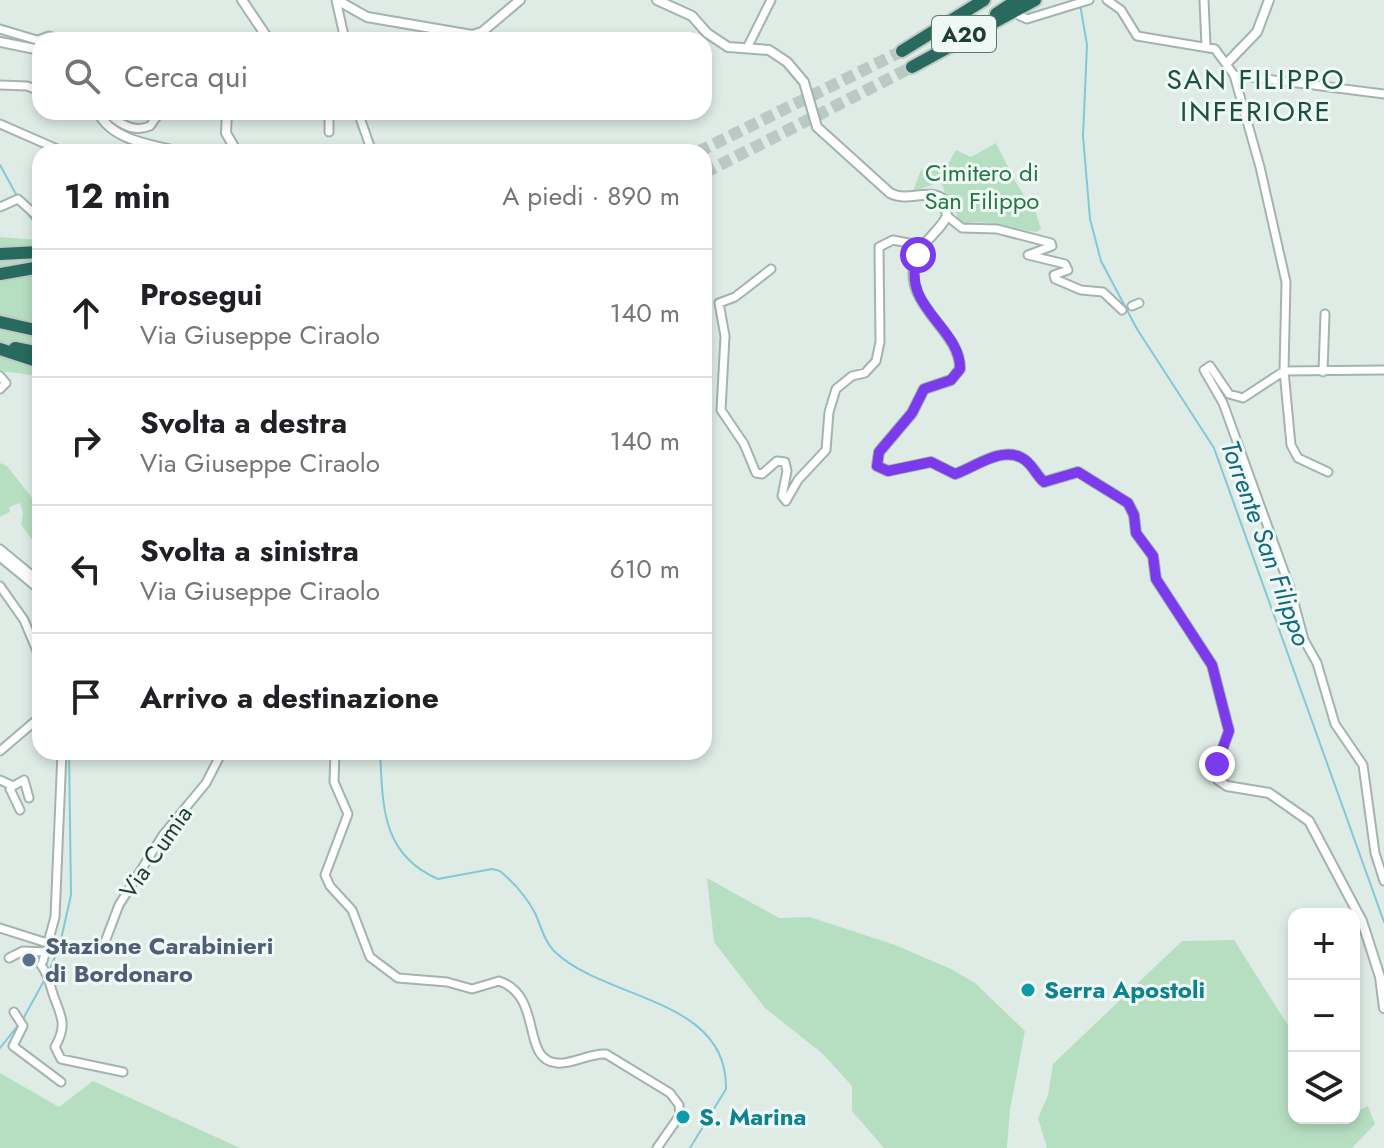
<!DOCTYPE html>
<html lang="it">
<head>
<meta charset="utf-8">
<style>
	body { margin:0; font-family:Jost,sans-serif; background:#f6f6f6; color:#202124 }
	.controls { position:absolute; right:24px; bottom:24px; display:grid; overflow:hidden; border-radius:16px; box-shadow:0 4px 12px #0003 }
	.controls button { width:72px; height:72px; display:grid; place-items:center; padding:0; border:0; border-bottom:2px solid #e0e0e0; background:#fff; color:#202124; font:40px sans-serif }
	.stop { position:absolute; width:24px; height:24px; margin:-18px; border:6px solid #7c3aed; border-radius:50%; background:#fff }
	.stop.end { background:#7c3aed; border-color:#fff; box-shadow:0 2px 8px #0008 }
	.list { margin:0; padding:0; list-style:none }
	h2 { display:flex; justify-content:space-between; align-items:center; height:104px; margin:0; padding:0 32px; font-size:34px }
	h2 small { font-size:26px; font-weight:400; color:#757577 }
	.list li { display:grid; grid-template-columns:52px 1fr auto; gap:24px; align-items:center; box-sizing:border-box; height:128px; padding:0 32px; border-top:2px solid #e0e0e0 }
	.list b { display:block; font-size:30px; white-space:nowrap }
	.list p { margin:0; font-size:26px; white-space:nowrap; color:#757577 }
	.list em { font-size:26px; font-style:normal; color:#757577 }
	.icon { flex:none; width:44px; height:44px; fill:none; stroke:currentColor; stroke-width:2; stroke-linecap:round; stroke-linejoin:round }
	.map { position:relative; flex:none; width:1384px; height:1148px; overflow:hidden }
	.search { position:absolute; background:#fff; box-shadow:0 4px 12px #0003; left:32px; top:32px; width:680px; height:88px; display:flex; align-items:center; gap:20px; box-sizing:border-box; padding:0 28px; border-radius:24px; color:#757577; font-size:30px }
	.panel { position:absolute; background:#fff; box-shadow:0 4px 12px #0003; left:32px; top:144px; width:680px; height:616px; border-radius:24px }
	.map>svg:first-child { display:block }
</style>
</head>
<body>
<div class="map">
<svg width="1384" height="1148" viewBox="0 0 1384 1148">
	<rect width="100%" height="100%" fill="#dfece6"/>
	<!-- green -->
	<path fill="#b6dfc1" d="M996,143L1016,183L1036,213L1041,229L1037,232C1010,229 985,217 960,225L951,196L946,195L941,182L913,191L921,170L948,164L956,150L971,157Z
		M0,237L40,240V376L0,371Z
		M0,463L7,466L40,508V550L21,525L23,513L20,503L9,507L10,512L0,517Z
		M707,878L779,918L810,917L895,945L951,969L975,983L1025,1031L1010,1109L1007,1148H884L852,1111V1086L823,1054L765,1008L714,942Z
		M1234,940L1294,1035V1118H1354V1113L1368,1106L1375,1124L1352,1148H1047L1038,1118L1048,1095L1053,1064L1182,941Z
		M0,1073L59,1107L93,1081L240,1148H0Z"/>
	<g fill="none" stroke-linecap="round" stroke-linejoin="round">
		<!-- stream -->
		<path stroke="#82c8d6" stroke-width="2" d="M1080,4L1087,45L1083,136L1090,219L1101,261L1137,329L1214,448L1384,922
			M0,165L17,196
			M24,209L40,230
			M380,752C383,806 381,854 438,879L492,869L500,871C513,882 527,898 535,913C541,926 544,941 554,951C605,1001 728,997 726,1089L690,1148
			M60,944L71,895L69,752
			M48,973L58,950
			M23,1019L45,979
			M0,1048L19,1024"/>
		<!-- motorway-tunnel -->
		<path stroke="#b9c9c3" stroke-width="12" stroke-dasharray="12 6" stroke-linecap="butt" d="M698,152L902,51
			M704,173L912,67"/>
		<defs>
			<path id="minor" d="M336,0L345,40
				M1107,0L1121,10L1137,36L1215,49L1234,75L1260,167L1286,282L1284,371L1291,445L1298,458L1328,472
				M1204,0L1206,46
				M1020,16L1027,19L1089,0
				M0,29L40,41
				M38,40L49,36L62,40
				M747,48L771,0
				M1234,75L1384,94
				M0,85L27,86L40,91
				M107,112C119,124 134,133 150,126L160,112
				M358,112L372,152
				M0,124L64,152
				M329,132V112
				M0,207L18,199L40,219
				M947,216L962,228L997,229L1051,243L1052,246L1028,255L1065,264L1068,270L1054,275L1055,279L1081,290L1103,292L1122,310
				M771,269L735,297L719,303L725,336L721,410L744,444L756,473L762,474L777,461L785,462L787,471L782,496L786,501L798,480L826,450L829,412L836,389L852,376L865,373L876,361L880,342L879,247L893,240L923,246
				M1132,306L1139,303
				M1284,371L1243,398L1229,394L1210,366L1204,370L1223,403L1290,588L1304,640L1317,663L1335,724L1363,765L1375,853L1384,881
				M1284,371L1384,370
				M1323,372L1325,314
				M0,376L6,383L0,389
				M0,549L40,582
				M0,557L40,590
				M0,586L24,620L40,658
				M0,751L40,717
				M335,752L334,782L348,814L325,875L330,886L352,910L370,957L398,978L447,982L472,989L499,981C544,996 520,1060 557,1063C572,1065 589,1053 606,1054L670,1093L679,1105L680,1115L657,1148
				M0,780L13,786L10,789L20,810
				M13,786L24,780L29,798
				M0,928L44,942
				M67,949L94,951L103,947L119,905L163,835L206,783L222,752
				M9,958L23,951L46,952
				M43,961L55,917L62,752
				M41,965C49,976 49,982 53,994C61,1017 68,1024 55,1047L61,1059L123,1072
				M14,1012L23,1026L13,1046L61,1082"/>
			<path id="tertiary" d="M242,0L269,40
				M337,0L367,17L472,35L482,32L520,0
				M657,0L692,16L707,33L728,47L769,50L787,62L804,82L817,127L890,193C908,203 929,187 944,200L947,216C940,231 923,241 917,256C898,304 961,329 960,369L951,380L924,389L912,413L879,452L877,466L888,471L931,462L955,474C973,468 1001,446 1022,458C1032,463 1036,475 1044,482L1078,472L1128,503L1134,515L1136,533L1153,556L1156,579L1212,665L1229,731L1217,764L1218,780L1227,786L1269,793L1309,821L1362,921L1380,977L1384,1008
				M0,42L40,50
				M1227,63L1257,32L1269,0
				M98,112C112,141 153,145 181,152
				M227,112L226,133L237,152"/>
			<path id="motorway" d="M996,14L1017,0
				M902,51L984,0
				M912,67L1035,0
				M0,254L40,252
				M0,274L40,267
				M0,322L40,331
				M15,348L40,353
				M0,349L40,362"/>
		</defs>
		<!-- minor casing -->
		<use href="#minor" stroke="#a2b4ad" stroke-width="11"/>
		<!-- tertiary casing -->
		<use href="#tertiary" stroke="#a2b4ad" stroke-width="12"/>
		<!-- motorway casing -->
		<use href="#motorway" stroke="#c0c9c6" stroke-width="16"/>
		<!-- minor -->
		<use href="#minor" stroke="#fff" stroke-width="7"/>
		<!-- tertiary -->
		<use href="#tertiary" stroke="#fff" stroke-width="8"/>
		<!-- motorway -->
		<use href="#motorway" stroke="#286b5e" stroke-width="12"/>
		<defs>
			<path id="minor-bridge" d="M44,942L67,949"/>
		</defs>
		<!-- minor-bridge casing -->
		<use href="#minor-bridge" stroke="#a2b4ad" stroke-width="11" stroke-linecap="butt"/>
		<!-- minor-bridge -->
		<use href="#minor-bridge" stroke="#fff" stroke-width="7"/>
	</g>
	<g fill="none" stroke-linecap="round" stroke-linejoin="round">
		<!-- route -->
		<path stroke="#7c3aed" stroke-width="10" d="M918,255C899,307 961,327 960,369L951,380L924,389L912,413L879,452L877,466L888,471L931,462L955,474C974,468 1001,446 1022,458C1032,463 1036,475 1044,482L1078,472L1128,503L1134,515L1136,533L1153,556L1156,579L1212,665L1229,731L1217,764"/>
	</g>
	<!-- markers -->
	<circle fill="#5c6f8a" stroke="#eff8f4" stroke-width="3" cx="29" cy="960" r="8"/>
	<g fill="#0f9aa8" stroke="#eff8f4" stroke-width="3">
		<circle cx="1028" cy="990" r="8"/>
		<circle cx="683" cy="1117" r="8"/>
	</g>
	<g text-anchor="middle" stroke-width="6" stroke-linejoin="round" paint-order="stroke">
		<!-- shield labels -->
		<rect fill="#eff8f4" stroke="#5d756e" stroke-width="2" x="932" y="16" width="64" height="36" rx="6"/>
		<g font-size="22" font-weight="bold" fill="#1f3d35">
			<text x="964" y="42">A20</text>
		</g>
		<!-- park labels -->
		<g font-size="24" fill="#267746" stroke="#eff8f4">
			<text x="982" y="181">Cimitero di<tspan x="982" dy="28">San Filippo</tspan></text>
		</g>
		<!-- street labels -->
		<g font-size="24" fill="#1f3d35" stroke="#eff8f4">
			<text transform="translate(156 852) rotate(-55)" y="8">Via Cumia</text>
		</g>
		<!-- service labels -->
		<g font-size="24" font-weight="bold" fill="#4e5e75" stroke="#eff8f4" text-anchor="start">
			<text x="45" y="954">Stazione Carabinieri<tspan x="45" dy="28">di Bordonaro</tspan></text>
		</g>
		<!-- culture labels -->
		<g font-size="24" font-weight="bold" fill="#0d838f" stroke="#eff8f4" text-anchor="start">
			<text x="1044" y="998">Serra Apostoli</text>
			<text x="699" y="1125">S. Marina</text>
		</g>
		<!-- water labels -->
		<g font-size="26" font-style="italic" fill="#146a7d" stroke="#eff8f4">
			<text transform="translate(1266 543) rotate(70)" y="9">Torrente San Filippo</text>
		</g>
		<!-- quarter labels -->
		<g font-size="28" letter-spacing="2" fill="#195043" stroke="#eff8f4">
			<text x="1256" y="89">SAN FILIPPO<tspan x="1256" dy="32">INFERIORE</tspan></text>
		</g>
	</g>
</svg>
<div class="controls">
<button>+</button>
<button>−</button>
<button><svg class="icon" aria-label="layers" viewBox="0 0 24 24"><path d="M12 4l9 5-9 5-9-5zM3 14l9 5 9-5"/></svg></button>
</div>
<div class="stop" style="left:918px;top:255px"></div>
<div class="stop end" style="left:1217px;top:764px"></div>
<div class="search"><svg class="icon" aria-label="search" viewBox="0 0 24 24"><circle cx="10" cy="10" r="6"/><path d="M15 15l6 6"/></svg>Cerca qui</div>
<section class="panel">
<h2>12 min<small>A piedi · 890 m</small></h2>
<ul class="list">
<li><svg class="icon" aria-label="ahead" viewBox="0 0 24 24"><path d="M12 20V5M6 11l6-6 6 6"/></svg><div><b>Prosegui</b><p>Via Giuseppe Ciraolo</p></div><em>140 m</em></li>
<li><svg class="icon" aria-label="right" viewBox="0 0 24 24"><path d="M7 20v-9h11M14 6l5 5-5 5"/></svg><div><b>Svolta a destra</b><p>Via Giuseppe Ciraolo</p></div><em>140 m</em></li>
<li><svg class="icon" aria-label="left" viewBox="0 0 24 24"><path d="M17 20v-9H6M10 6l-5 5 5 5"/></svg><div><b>Svolta a sinistra</b><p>Via Giuseppe Ciraolo</p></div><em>610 m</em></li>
<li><svg class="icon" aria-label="arrive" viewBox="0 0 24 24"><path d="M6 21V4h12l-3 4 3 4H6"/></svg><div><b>Arrivo a destinazione</b></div></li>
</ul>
</section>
</div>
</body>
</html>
